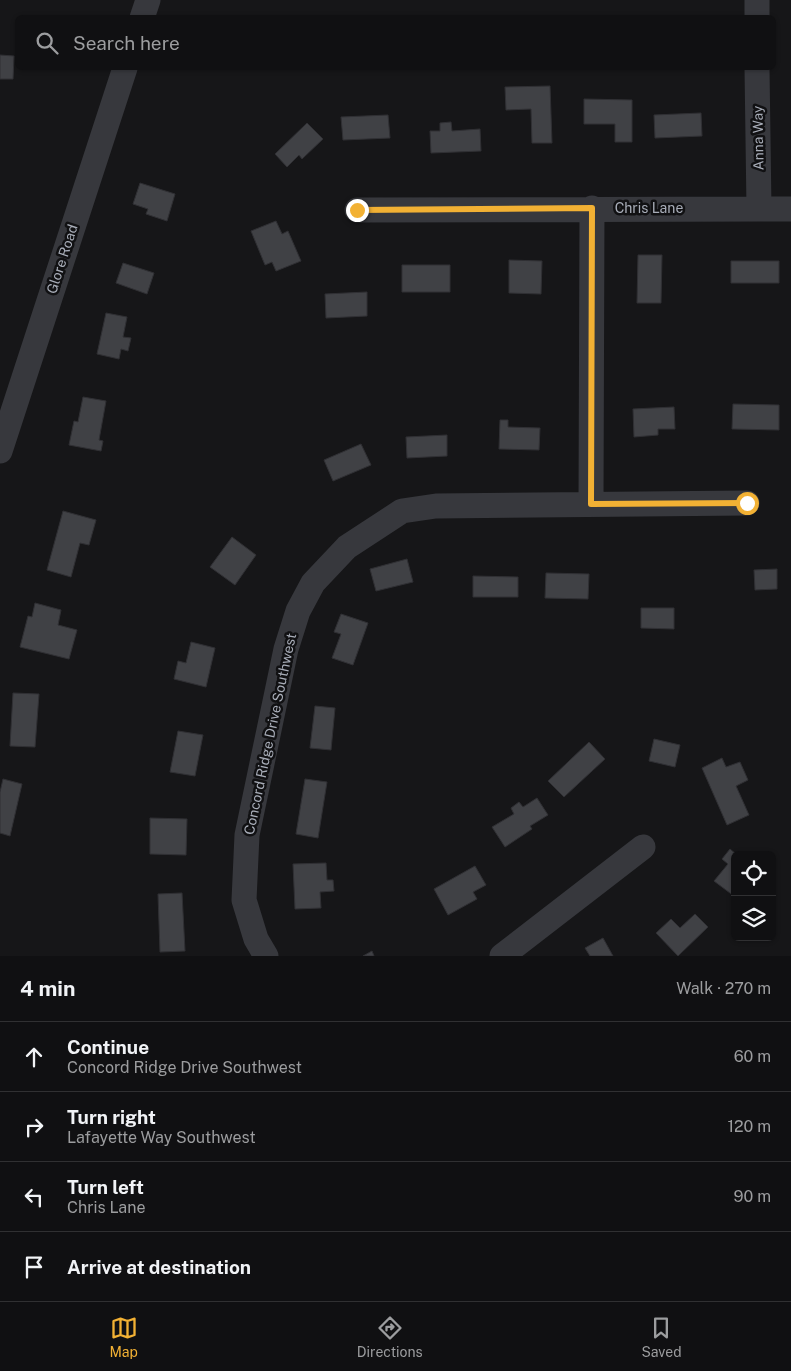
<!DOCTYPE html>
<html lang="en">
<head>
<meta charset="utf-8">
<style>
	body { margin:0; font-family:"Public Sans",sans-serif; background:#1e1e20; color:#f1f3f6 }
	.controls { position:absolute; right:15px; bottom:15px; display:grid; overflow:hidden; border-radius:8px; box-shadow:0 1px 4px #0004 }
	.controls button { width:45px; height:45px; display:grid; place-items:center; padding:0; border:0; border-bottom:1px solid #303032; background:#101012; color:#f1f3f6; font:25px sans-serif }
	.stop { position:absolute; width:15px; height:15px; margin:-11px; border:4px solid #f2b134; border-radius:50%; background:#fff }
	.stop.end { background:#f2b134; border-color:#fff; box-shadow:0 1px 5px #0008 }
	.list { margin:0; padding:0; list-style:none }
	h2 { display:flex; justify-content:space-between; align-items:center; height:65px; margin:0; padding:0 20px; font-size:21px }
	h2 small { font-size:16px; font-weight:400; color:#9c9d9f }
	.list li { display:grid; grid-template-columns:32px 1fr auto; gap:15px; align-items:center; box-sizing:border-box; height:70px; padding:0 20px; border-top:1px solid #303032 }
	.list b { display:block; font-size:19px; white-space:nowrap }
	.list p { margin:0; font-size:16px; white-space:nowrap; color:#9c9d9f }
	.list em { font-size:16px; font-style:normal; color:#9c9d9f }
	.icon { flex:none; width:28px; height:28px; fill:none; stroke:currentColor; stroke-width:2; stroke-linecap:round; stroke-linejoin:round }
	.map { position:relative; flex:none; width:791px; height:956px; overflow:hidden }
	.search { position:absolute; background:#101012; box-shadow:0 1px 4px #0004; left:15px; right:15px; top:15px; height:55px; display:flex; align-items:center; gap:12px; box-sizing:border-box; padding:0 18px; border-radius:8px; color:#9c9d9f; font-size:19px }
	.sheet { height:345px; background:#101012 }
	nav { display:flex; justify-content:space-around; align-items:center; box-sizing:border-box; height:70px; border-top:1px solid #303032; background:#101012; font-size:14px; color:#9c9d9f }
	nav a { display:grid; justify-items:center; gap:2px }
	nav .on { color:#f2b134 }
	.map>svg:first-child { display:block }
</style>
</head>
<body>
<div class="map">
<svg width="791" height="956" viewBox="0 0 791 956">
	<rect width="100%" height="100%" fill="#161618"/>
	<!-- building -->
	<path fill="#404145" stroke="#303034" d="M0,55L14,56L13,79H0Z
		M550,86L552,143H532L531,109L506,110L505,87Z
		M584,99L632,100V142H615V124H584Z
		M701,113L702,136L655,138L654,115Z
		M388,115L390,138L343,140L341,117Z
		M451,122L452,131L480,129L481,151L431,153L430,131H440V123Z
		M307,123L323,139L302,159L299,155L287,167L275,154Z
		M140,183L175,194L167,221L146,214L148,209L133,204Z
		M276,221L282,234L288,231L301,261L276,271L272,262L265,265L251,231Z
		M638,255H662L661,303H637Z
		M509,260L542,261L541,294L509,293Z
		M731,261H779V283H731Z
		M123,263L154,273L147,294L116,283Z
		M402,265H450V292H402Z
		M367,292V316L326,318L325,294Z
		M106,313L127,317L123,337L131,338L128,351L121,349L119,359L97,354Z
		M83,397L106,401L99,440L103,441L101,451L69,445L74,421L78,422Z
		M733,404L779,405V430L732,429Z
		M674,407L675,429H658V435L634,437L633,409Z
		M500,420H508V427L540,428L539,450L499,449Z
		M447,435V456L407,458L406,437Z
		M361,444L371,465L333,481L324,460Z
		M63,511L96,520L89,545L80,543L71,577L47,570Z
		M232,537L256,555L235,585L210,567Z
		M407,559L413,582L376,591L370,569Z
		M777,569V589L755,590L754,570Z
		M546,573L589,574L588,599L545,598Z
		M473,576L518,577V597H473Z
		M35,603L61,610L58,625L77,630L69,659L20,647L28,616L32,617Z
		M641,608H674V629L641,628Z
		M341,614L368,623L353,665L332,658L341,634L334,632Z
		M191,642L215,648L206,687L174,679L178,661L186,663Z
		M13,693L39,694L35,747L10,746Z
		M315,706L335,708L331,750L310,748Z
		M178,731L203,735L195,776L170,772Z
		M654,739L680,745L675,767L649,761Z
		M589,742L605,759L564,797L548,781Z
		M722,758L726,767L740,762L748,780L736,786L749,815L727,825L702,768Z
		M3,779L22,784L10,836L0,833V792Z
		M305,779L327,782L318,838L296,834Z
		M537,798L548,815L530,826L532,829L505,847L492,827L514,814L511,808L519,802L523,807Z
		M150,818L187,819L186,855L150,854Z
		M730,849L737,855H735L734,896L714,881L728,864L722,859Z
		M326,863L327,880H333L334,891L320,892L321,908L295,909L293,864Z
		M475,866L486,885L473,892L477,899L448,915L434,889Z
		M182,893L185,951L160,952L158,894Z
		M695,914L708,927L678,956L656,933L671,919L680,928Z
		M603,938L613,956H590L585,948Z
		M372,951L374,956H363Z"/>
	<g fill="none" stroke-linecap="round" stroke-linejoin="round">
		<!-- minor -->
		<path stroke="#37383d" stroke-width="25" d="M757,0V18
			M142,18L148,0
			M757,68L759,209
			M357,210L791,209
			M0,451L125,68
			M591,504L592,208
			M266,956L256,939L244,900L247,835L286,649L298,611L313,583L347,547L402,511L436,506L747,503
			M502,956L643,847"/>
	</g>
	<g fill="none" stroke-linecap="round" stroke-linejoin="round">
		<!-- route -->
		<path stroke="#f2b134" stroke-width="6" d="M357,210L592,208L591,504L747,503"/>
	</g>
	<g text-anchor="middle" stroke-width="5" stroke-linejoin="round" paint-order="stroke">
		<!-- street labels -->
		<g font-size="14" fill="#a8adb8" stroke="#111113">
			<text transform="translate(758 138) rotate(-91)" y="5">Anna Way</text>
			<text x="649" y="213">Chris Lane</text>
			<text transform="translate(62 259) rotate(-72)" y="5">Glore Road</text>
			<text transform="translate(270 734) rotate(-78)" y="5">Concord Ridge Drive Southwest</text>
		</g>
	</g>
</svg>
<div class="controls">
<button><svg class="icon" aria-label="locate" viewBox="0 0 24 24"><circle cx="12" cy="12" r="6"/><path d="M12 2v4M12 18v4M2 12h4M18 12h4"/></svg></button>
<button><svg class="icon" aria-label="layers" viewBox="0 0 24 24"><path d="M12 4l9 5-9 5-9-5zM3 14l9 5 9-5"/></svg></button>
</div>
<div class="stop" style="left:747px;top:503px"></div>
<div class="stop end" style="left:357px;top:210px"></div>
<div class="search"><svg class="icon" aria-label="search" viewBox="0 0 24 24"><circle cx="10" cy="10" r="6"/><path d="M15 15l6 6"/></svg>Search here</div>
</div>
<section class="sheet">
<h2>4 min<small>Walk · 270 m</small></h2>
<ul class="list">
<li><svg class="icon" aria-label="ahead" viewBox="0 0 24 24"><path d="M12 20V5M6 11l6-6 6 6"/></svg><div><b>Continue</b><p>Concord Ridge Drive Southwest</p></div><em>60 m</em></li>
<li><svg class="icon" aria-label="right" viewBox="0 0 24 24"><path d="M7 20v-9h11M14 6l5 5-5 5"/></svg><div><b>Turn right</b><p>Lafayette Way Southwest</p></div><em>120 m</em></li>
<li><svg class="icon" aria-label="left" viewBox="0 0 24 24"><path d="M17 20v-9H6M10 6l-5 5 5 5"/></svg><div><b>Turn left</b><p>Chris Lane</p></div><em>90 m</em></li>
<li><svg class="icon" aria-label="arrive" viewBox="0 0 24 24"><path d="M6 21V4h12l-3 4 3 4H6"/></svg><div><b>Arrive at destination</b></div></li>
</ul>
</section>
<nav>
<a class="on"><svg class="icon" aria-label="map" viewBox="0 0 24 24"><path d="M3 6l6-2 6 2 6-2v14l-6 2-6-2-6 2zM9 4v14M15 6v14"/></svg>Map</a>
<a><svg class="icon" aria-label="directions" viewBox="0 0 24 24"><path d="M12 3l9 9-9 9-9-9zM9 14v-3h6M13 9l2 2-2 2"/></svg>Directions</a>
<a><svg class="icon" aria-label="saved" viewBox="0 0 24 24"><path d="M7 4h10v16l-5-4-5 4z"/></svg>Saved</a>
</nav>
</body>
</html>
